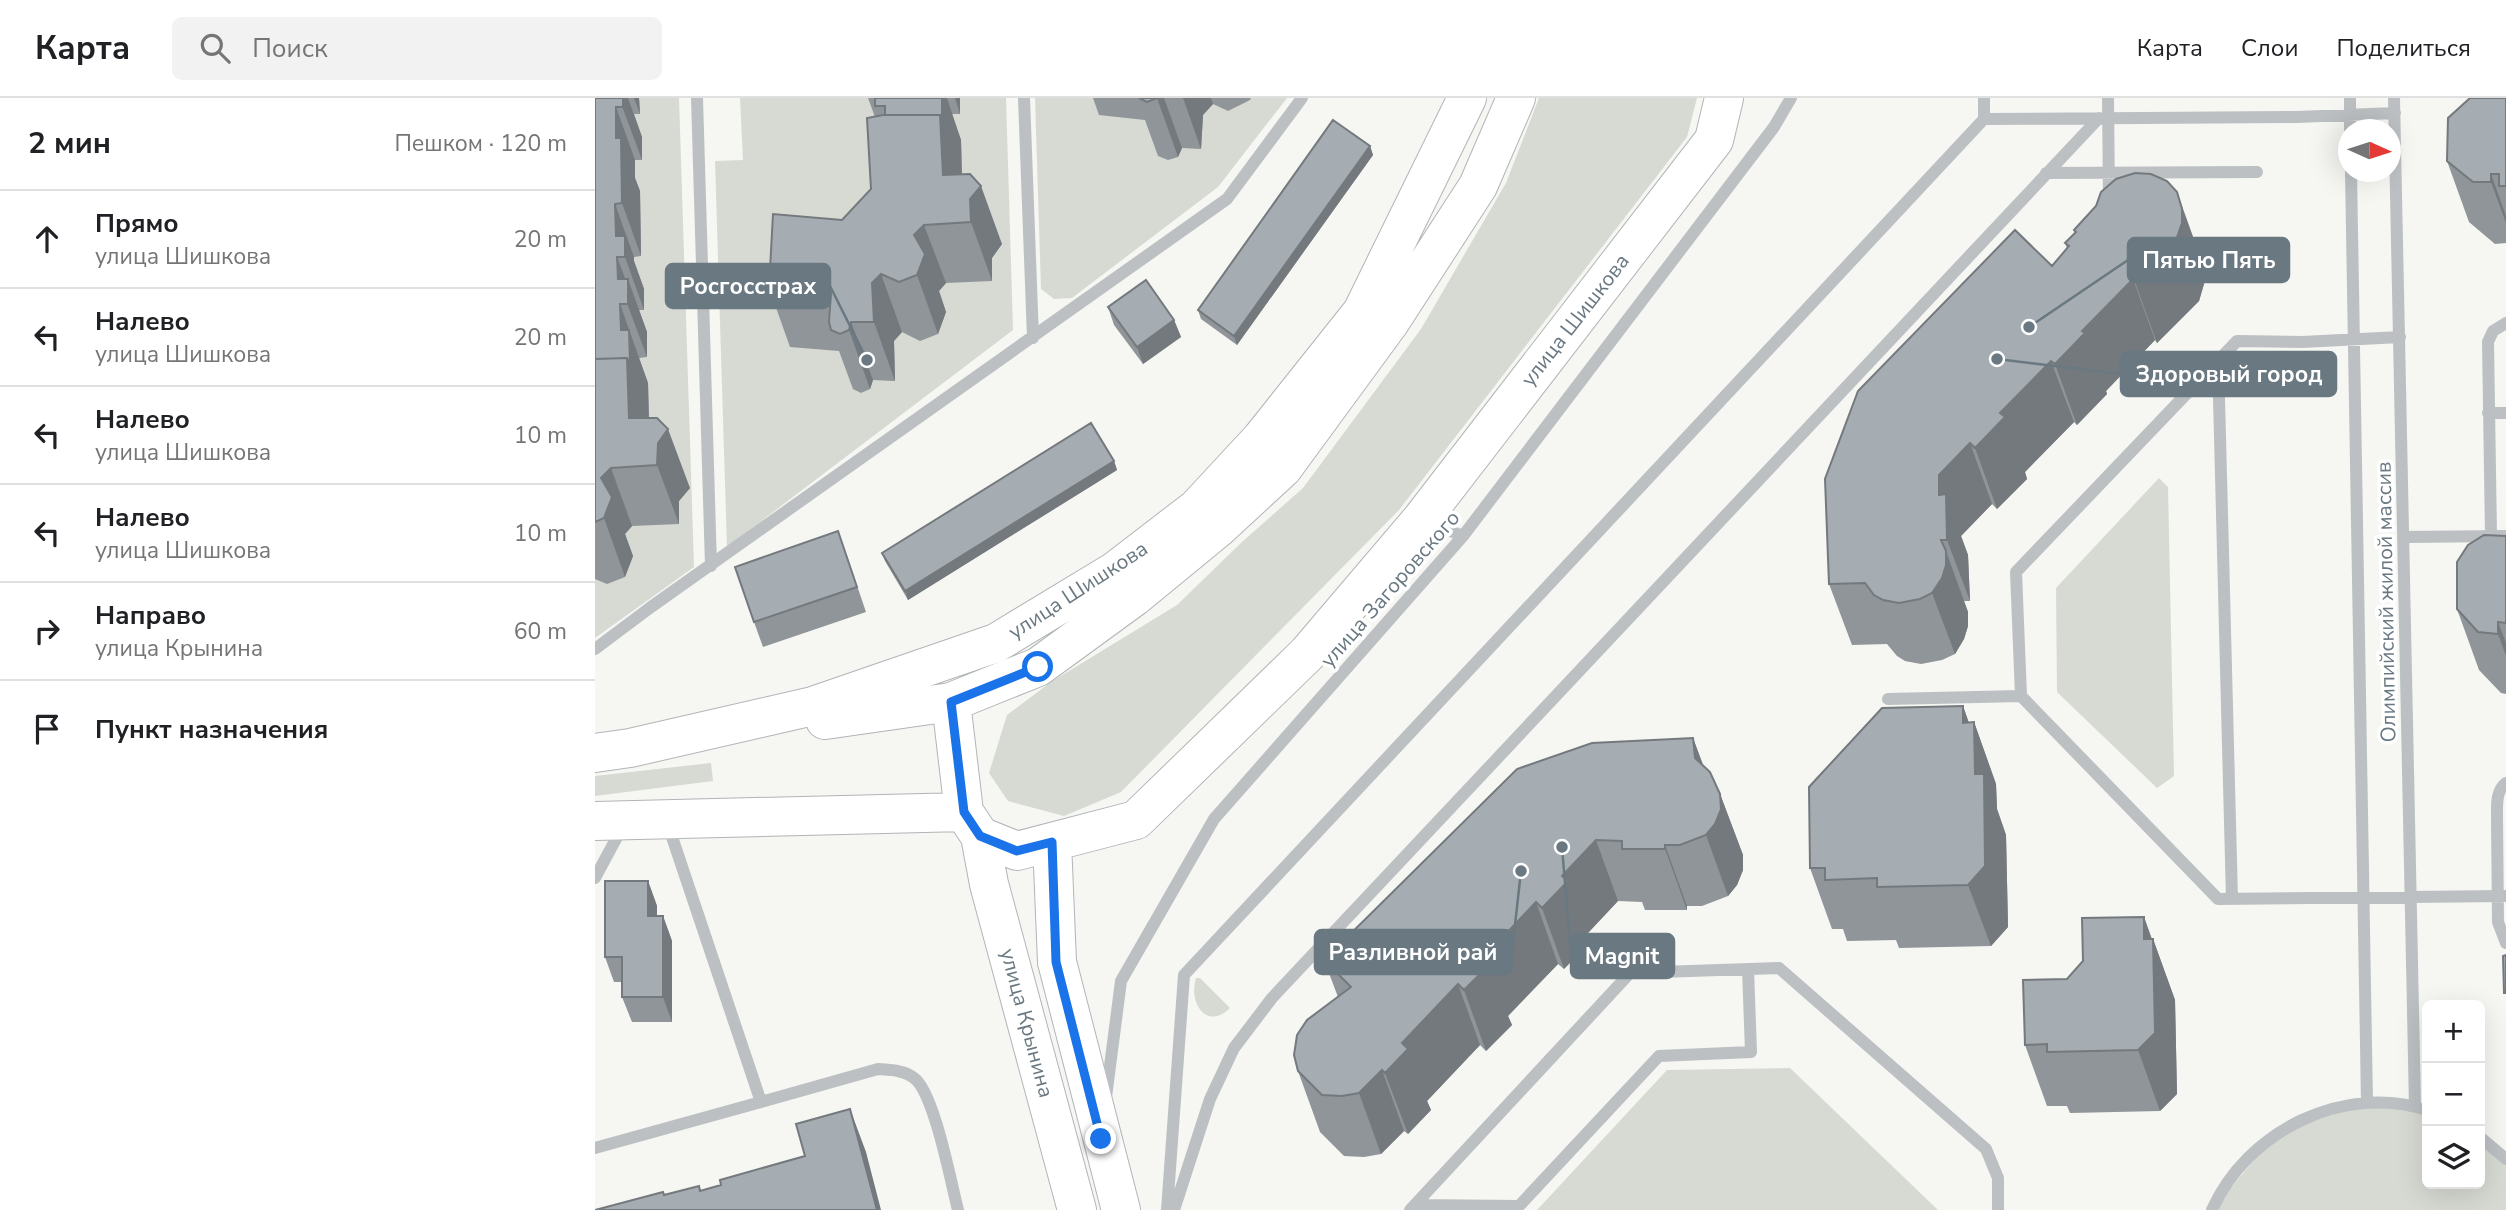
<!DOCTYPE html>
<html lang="ru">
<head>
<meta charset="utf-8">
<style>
	body { margin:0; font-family:"Nunito Sans",sans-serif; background:#f2f2f2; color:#202124 }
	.controls { position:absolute; right:21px; bottom:21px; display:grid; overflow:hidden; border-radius:10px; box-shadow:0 7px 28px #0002 }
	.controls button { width:63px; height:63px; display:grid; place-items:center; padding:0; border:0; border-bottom:2px solid #e0e0e0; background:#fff; color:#202124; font:35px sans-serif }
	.compass { position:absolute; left:1743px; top:21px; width:63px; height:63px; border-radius:50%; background:#fff; box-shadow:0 7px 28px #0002; rotate:93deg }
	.stop { position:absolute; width:21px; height:21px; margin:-16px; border:5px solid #1a73e8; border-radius:50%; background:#fff }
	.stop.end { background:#1a73e8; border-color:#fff; box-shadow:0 2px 7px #0008 }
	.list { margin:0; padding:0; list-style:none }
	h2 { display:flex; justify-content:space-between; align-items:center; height:91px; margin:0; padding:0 28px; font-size:30px }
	h2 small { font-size:23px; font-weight:400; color:#757577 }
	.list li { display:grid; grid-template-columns:46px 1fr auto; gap:21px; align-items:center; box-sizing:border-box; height:98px; padding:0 28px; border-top:2px solid #e0e0e0 }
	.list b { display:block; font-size:26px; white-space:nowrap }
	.list p { margin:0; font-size:23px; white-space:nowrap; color:#757577 }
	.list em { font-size:23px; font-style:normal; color:#757577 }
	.icon { flex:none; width:38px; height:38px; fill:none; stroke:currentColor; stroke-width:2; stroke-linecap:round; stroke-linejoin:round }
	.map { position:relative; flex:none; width:1911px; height:1112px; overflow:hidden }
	header { display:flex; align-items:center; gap:42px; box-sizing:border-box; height:98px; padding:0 35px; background:#fff; border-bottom:2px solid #e0e0e0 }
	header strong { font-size:33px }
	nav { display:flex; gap:38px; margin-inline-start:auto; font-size:24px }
	.search { width:490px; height:63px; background:#f2f2f2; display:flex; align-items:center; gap:18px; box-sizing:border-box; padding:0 24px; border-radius:10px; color:#757577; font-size:26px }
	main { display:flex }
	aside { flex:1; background:#fff }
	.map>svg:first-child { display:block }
</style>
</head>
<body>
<header>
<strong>Карта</strong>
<div class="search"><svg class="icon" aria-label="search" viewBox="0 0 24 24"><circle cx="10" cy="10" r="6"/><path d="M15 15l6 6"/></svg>Поиск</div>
<nav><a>Карта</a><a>Слои</a><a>Поделиться</a></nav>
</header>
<main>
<aside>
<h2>2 мин<small>Пешком · 120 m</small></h2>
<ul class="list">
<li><svg class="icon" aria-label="ahead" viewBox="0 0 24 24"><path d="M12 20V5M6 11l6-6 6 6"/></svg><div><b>Прямо</b><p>улица Шишкова</p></div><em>20 m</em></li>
<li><svg class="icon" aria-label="left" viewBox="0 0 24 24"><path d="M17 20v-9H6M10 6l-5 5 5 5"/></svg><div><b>Налево</b><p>улица Шишкова</p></div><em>20 m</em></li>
<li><svg class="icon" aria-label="left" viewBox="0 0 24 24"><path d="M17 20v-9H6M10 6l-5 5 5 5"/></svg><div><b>Налево</b><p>улица Шишкова</p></div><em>10 m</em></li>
<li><svg class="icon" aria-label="left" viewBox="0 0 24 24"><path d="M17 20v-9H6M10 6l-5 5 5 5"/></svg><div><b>Налево</b><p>улица Шишкова</p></div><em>10 m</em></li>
<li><svg class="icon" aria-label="right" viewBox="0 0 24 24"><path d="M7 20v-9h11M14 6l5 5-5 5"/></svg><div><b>Направо</b><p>улица Крынина</p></div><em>60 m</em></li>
<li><svg class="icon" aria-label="arrive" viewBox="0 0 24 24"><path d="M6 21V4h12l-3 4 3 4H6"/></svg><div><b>Пункт назначения</b></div></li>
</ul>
</aside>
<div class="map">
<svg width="1911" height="1112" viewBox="0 0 1911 1112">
	<rect width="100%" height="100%" fill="#f6f6f3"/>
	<!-- green -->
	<path fill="#d6dad3" d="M0,0H84L99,469L0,540Z
		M145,0H411L418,232L132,449L120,63L148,62Z
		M440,0H692L623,89L477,200L459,201L446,191Z
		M944,0H1102L1092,39L804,412L526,694L469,718L413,703L394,675L412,617L456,584L582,507L647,444L708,390L826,231L911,85Z
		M1564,380L1573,389L1579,678L1562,690L1462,594L1461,490Z
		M116,665L118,683L0,698V678Z
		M601,880H605L635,910C613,932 593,907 601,880Z
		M1195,970L1343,1112H942L1072,972Z
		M1772,1005L1832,1012V1086H1885V1039L1911,1061V1112H1617L1682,1035Z"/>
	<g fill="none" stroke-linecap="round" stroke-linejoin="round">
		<defs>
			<path id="major" d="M921,0L883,88L795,224L688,370L623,430L539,499L443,569L356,604L369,714L385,738L422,753L541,722L712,556L826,422L1119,42L1129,0
				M230,622L356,604
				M0,655L35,650L218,608L401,545L520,473L602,410L666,341L767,214L872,0
				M0,723L369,714
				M385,738L394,786L482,1112
				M457,744L462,864L526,1112"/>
		</defs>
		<!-- major casing -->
		<use href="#major" stroke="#b0b5b7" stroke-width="40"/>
		<!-- minor -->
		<path stroke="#bcc0c3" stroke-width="12" d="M102,0L116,468
			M429,0L438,240
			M1513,0L1514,101
			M1755,0V32
			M1799,0L1820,1008
			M1389,21L1702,19L1800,15
			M1756,74L1772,1005
			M1451,75L1662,74
			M1805,239L1707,244L1642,243L1421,474L1426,598L1623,801L1911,798
			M1623,262L1637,801
			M1893,315H1911
			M830,423L868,438
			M1896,438L1893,244L1898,233L1911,225
			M1809,439L1911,438
			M0,551L56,509L632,101L707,0
			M1293,601L1426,598
			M1911,685C1901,693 1902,706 1902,718L1903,824L1911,845
			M0,780L28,728
			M511,999L526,883L619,721L868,438L1179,29L1196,0
			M166,1004L283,971C295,972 309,972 319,980C339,994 356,1085 363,1112
			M1885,1039L1911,1061
			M0,1050L166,1004L73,727
			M821,1107L924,1108L1064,958L1156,954L1153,871
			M572,1112L589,877L1389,21V0
			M579,1112L615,1001L639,950L677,900L1504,20
			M815,1112L1035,875L1184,870L1391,1051L1403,1080V1112
			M1617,1112C1652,1033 1749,985 1832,1012"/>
		<!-- major -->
		<use href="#major" stroke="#fff" stroke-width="38"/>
	</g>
	<!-- wall -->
	<path fill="#8f9599" d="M0,0H44L45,16H39L47,39V62H40V80L45,93L46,158L39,159V163L49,191V212H44L52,234V259L44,260L53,285L54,320L95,390L84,403V426L37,428L30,436L38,458L30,479L12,486L0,481Z
		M273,0H365V16H357V18L366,42L367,77L407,146L397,160V183L351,185L344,193L351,214L343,236L325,243L307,234L299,243L300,283L278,282L275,291L266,295L258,291L244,253L195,249L174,190L247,122L276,91L280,19Z
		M498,0H656L655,2L633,13L618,6L608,17L606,51L587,50L583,59L573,62L563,58L550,22L504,17Z
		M1911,0V145L1900,146L1874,124L1852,63Z
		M775,48L778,57L642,247L606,221L603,212Z
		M1479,132L1604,155L1610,172L1609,186L1604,203L1562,245L1560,242L1511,293L1512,296L1482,327L1479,324L1430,374L1432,381L1402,411L1397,406L1366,438L1373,457L1375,503H1369L1373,514V528L1369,541L1360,556L1347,562L1326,566L1310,563L1302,558L1292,546L1257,547L1234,486L1472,150L1470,145L1480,135Z
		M513,209L579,222L586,239L548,266L519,227Z
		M519,363L522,372L313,502L290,463L287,455Z
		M1911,438V596L1906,595L1884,572L1862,511Z
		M252,458L271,514L168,549L159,524Z
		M1368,608L1374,625L1379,624L1401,686L1402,711L1411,737L1413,829L1396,848L1304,850L1301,842L1252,843L1248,831H1237L1215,770Z
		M1098,640L1108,668L1125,696L1148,757V772L1142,787L1133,798L1107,808H1092V812H1050L1047,804L1023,803L992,836L995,844L969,871L963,866L913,918L917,927L891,953L885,947L832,1003L836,1012L813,1036L809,1033L786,1056L769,1059L749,1058L725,1034L703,973L743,899L729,862Z
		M53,783L62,808V818H68L77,843V924H37L27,899V884H19L10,859Z
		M1549,819L1557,841H1558L1580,902L1582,996L1565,1013L1475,1015L1472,1008H1452L1430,947L1472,881Z"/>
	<!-- shaded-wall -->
	<path fill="#74797d" d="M24,0H33L47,39V62Z
		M39,0H44L45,16Z
		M343,0H352L366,42L368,124L348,77L345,17Z
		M360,0H365V16Z
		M562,0H569L587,50L583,59Z
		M588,0H616L618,6L608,17L606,51Z
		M21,9L40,62V80L45,93L46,158L27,105L21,40Z
		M775,48L778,57L642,247L639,238Z
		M1896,76L1911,118V125L1896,84Z
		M386,88L407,146L397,160V183L376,124L375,101Z
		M1582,94L1610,172L1609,186L1604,203L1562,245L1540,184Z
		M20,106L39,159V163L49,191V212L30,159L21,138Z
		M329,127L351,185L344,193L351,214L343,236L322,177L319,137Z
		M22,159L33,188V181L52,234V259L23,181Z
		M286,176L307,234L299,243L300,283L279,224L277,185Z
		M1538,181L1560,242L1511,293L1512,296L1482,327L1460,266L1487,233Z
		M25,206L53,285L55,368L34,320L26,232Z
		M579,222L586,239L548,266L542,249Z
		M256,224L278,282L275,291L254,232Z
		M1456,263L1479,324L1430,374L1432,381L1402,411L1380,350L1405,315Z
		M73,331L95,390L84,403V426L62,367L63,345Z
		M1375,345L1397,406L1366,438L1373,457L1375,503L1352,442L1344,397V377Z
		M519,363L522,372L313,502L310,493Z
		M16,370L37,428L30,436L38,458L30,479L9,420L6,380Z
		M1351,453L1373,514V528L1369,541L1360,556L1337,495Z
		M1903,524L1911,545V558L1903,536Z
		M1368,608L1379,640V624L1401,686L1402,711L1411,737L1413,829L1396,848L1373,787Z
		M1098,640L1121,701L1100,660Z
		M1125,696L1148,757V772L1142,787L1133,798L1111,737Z
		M1001,742L1023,803L992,836L995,844L969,871L947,810L967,778Z
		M1070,747L1092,808V812L1070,751Z
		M53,783L62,808V843L53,818Z
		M941,804L963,866L913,918L917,927L891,953L869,892L888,860Z
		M68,818L77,843V924L68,899Z
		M1549,819L1558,845V841L1580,902L1582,996L1565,1013L1543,952L1549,841Z
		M863,886L885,947L832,1003L836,1012L813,1036L790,975L807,945Z
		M787,972L809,1033L786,1056L764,995Z
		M255,1011L271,1054L286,1112H282Z"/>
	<!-- building -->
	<path fill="#a6adb2" stroke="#74797d" stroke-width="2" d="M0,0H28V9H21V40H26L27,105L20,106L21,138H30V159H22L23,181H33V206H25L26,232H34L35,266L32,260L0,261Z
		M280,0H347V22L345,17H290V8H280Z
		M544,0H562L552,4Z
		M1875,0H1911V88H1904V76H1896V84H1878L1852,63L1853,20Z
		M288,17H345L348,77L375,76L386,88L375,101L376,124L329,127L319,137L330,156L322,177L304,184L286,176L277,185L279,224H256L254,232L245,236L236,232L234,224L236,195L174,190L178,116L247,122L276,91L272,20Z
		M738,22L775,48L639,238L603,212Z
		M1540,75L1556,76L1572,83L1582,94L1587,111V125L1581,142L1540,184L1538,181L1487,233L1490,235L1460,266L1456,263L1405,315L1410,319L1380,350L1375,345L1344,377V397L1351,396L1352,442H1346L1351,453V467L1347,480L1337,495L1325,501L1304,505L1288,502L1279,497L1270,485L1234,486L1230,381L1263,293L1420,132L1457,168L1474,148L1470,145L1481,134L1479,132L1501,108L1506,94L1521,81Z
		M551,182L579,222L542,249L513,209Z
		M32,260L34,320H62L73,331L63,345L62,367L16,370L6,380L17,399L9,420L0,424V261Z
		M496,325L519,363L310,493L287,455Z
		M243,433L262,489L159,524L140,469Z
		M1889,437L1911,438V525L1903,524V536L1883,534L1862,511V464L1873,447Z
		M1368,608V625L1379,624L1380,676H1389L1390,768L1373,787L1282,789V780L1230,782V770H1215L1214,689L1287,610Z
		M1098,640L1100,660L1115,674L1125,696L1126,711L1120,726L1111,737L1085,747H1070V751H1027V743L1001,742L967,778L973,783L947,810L941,804L888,860L894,866L882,879L869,892L863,886L807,945L813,951L790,975L787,972L764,995L747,998L727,997L703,973L699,957L702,937L712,922L756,889L729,862L922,671L997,645Z
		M10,783H53V818H68V899H27V859H10Z
		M1549,819V841H1558L1560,935L1543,952L1452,954V946L1430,947L1428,882L1472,881L1488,863L1487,820Z
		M1911,857V895H1909L1908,858Z
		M255,1011L282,1112H0L68,1094L69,1097L104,1088L105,1093L126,1087L125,1082L210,1058L201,1026Z"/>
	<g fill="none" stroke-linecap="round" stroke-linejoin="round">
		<!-- route -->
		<path stroke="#1a73e8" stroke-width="9" d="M443,569L356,604L369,714L385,738L422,753L457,744L461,864L506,1041"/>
	</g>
	<g text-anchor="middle" stroke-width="7" stroke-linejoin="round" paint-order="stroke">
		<!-- street labels -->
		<g font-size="21" fill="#697881" stroke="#fff">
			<text transform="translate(980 222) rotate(-52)" y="7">улица Шишкова</text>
			<text transform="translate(795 491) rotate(-49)" y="7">улица Загоровского</text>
			<text transform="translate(483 492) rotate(-33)" y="7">улица Шишкова</text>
			<text transform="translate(1791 504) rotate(-91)" y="7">Олимпийский жилой массив</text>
			<text transform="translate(432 925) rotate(75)" y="7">улица Крынина</text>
		</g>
	</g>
	<!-- callouts -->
	<path fill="none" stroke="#697881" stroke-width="2.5" d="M1434 229L1533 162M272 262L235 188M1402 261L1526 276M926 773L917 854M967 749L976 858"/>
	<g fill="#697881" stroke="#fff" stroke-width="2.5">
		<circle cx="1434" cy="229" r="7"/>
		<circle cx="272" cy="262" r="7"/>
		<circle cx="1402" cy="261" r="7"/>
		<circle cx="926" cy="773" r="7"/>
		<circle cx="967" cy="749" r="7"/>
	</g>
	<g fill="#697881" stroke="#697881" stroke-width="2.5">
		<rect x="1533" y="140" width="161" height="44" rx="7"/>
		<rect x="71" y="166" width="164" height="44" rx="7"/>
		<rect x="1526" y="254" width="215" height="44" rx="7"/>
		<rect x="720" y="832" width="197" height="44" rx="7"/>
		<rect x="976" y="836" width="103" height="44" rx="7"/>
	</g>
	<g font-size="23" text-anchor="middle" font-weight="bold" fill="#fff">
		<text x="1614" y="170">Пятью Пять</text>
		<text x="153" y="196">Росгосстрах</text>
		<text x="1634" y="284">Здоровый город</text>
		<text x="818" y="862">Разливной рай</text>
		<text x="1027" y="866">Magnit</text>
	</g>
</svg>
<div class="controls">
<button>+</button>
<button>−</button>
<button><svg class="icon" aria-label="layers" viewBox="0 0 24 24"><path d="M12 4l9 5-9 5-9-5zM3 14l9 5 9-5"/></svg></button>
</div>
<svg class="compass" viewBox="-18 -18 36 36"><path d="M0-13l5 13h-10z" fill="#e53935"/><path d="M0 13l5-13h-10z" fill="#757577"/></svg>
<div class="stop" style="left:443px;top:569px"></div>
<div class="stop end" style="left:506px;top:1041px"></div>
</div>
</main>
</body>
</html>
